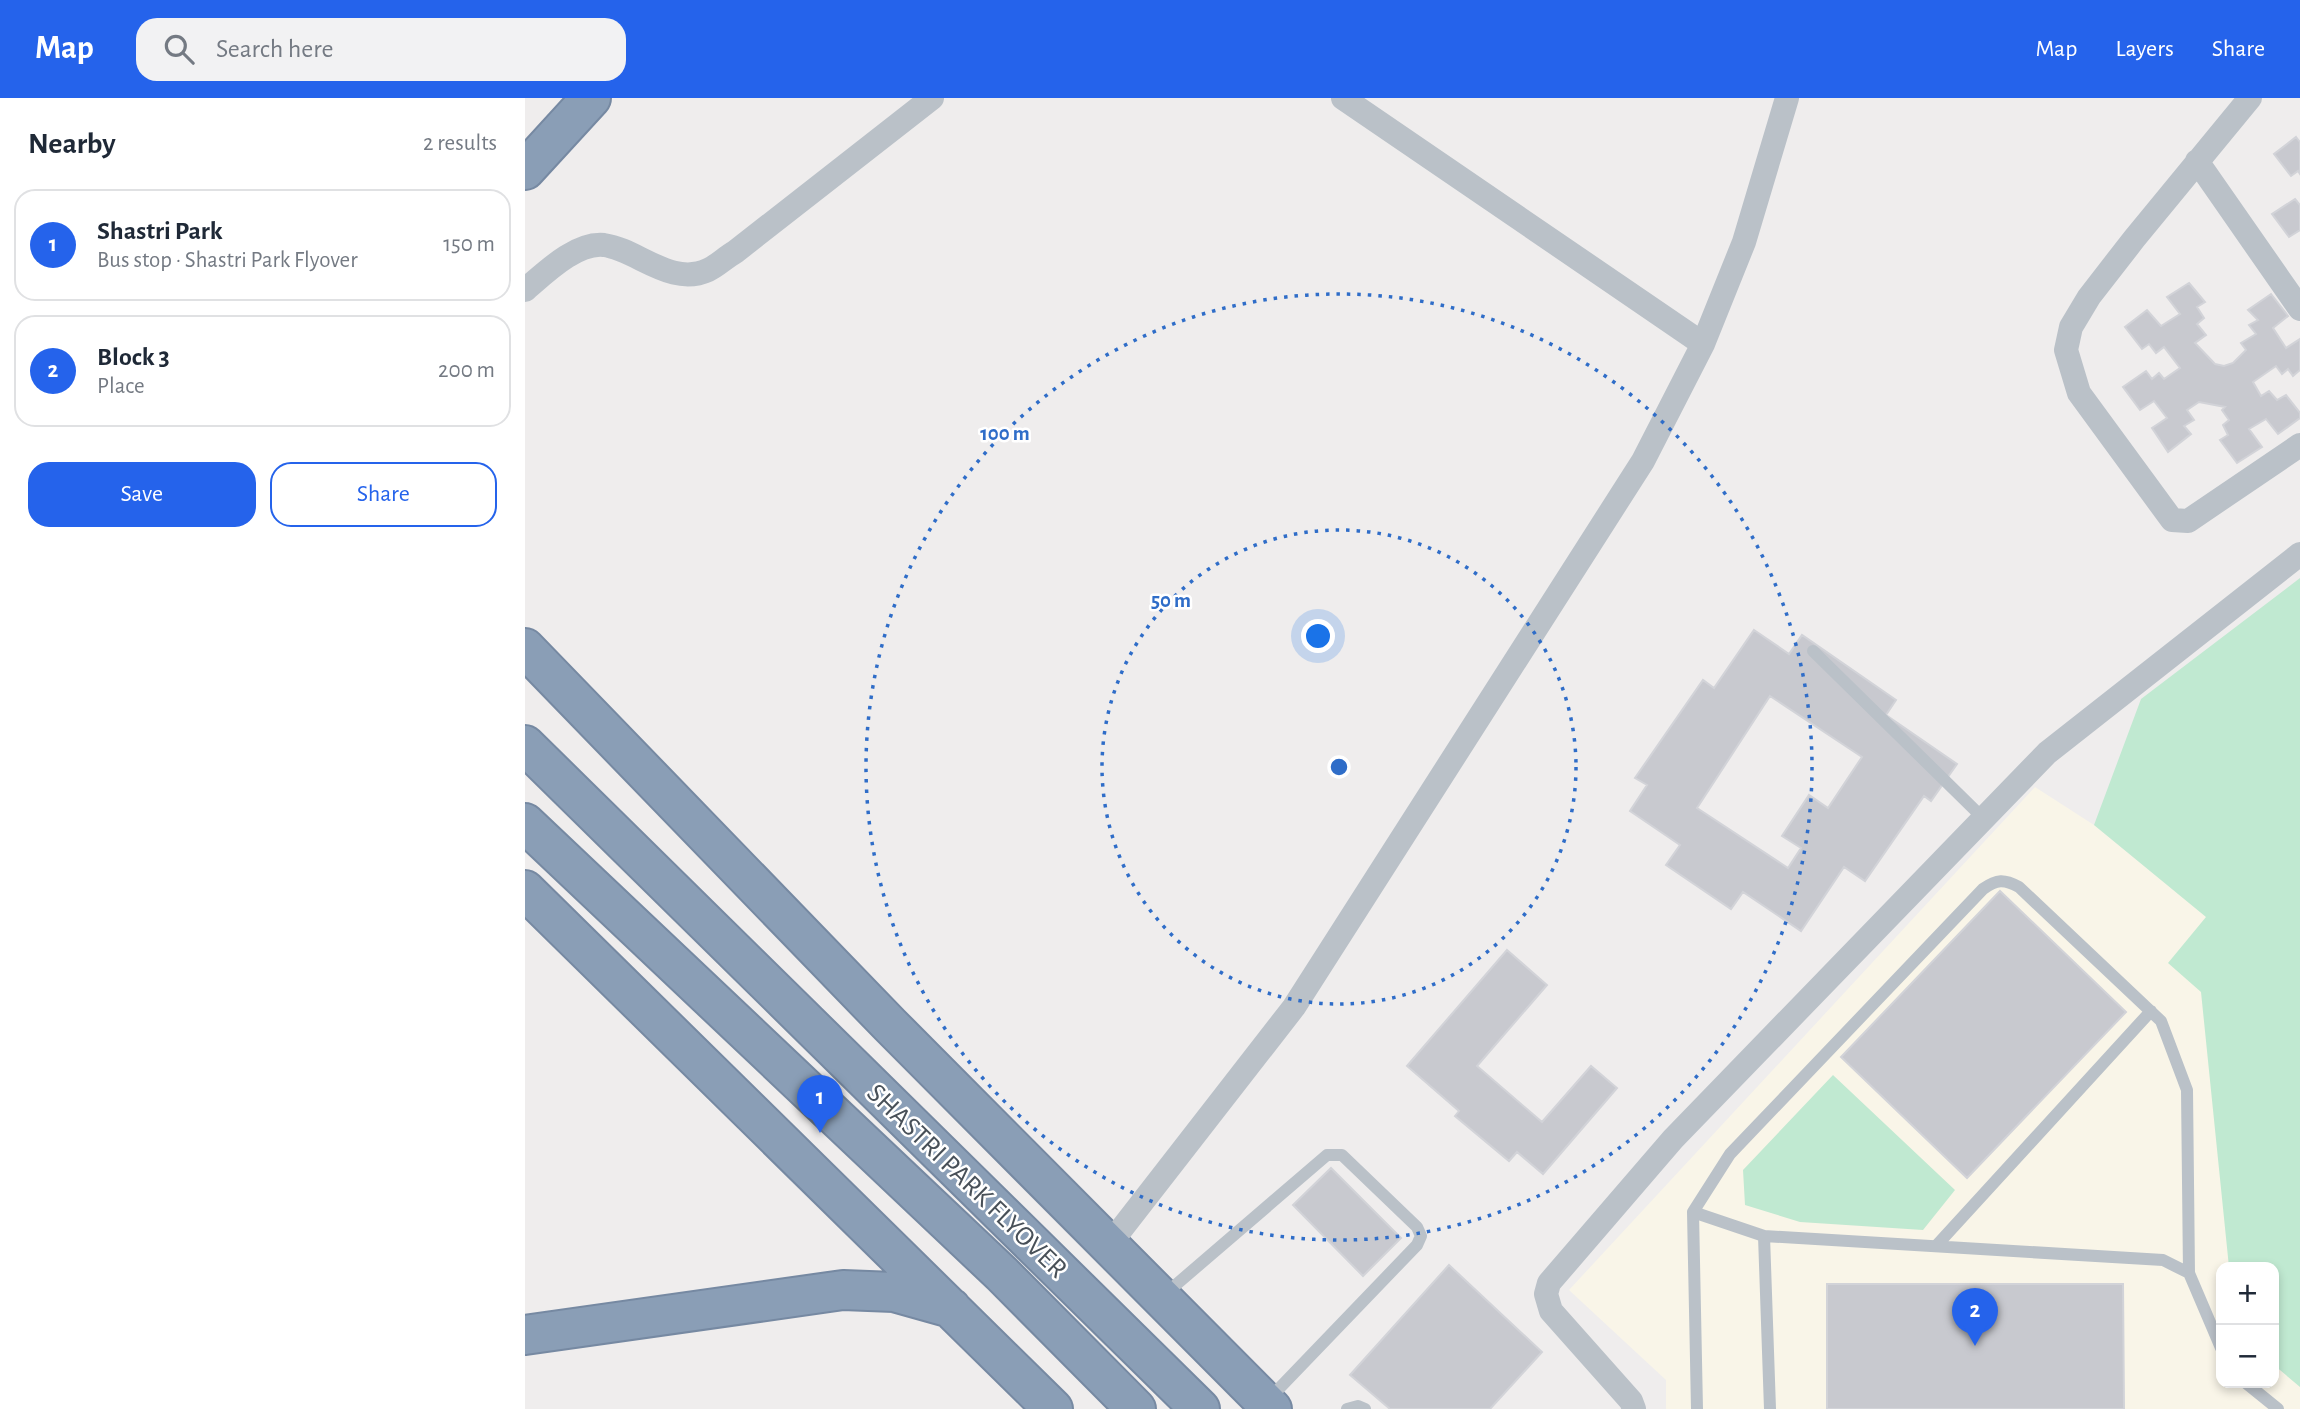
<!DOCTYPE html>
<html lang="en">
<head>
<meta charset="utf-8">
<style>
	body { margin:0; font-family:"Alegreya Sans",sans-serif; background:#f2f2f3; color:#1f2937 }
	.controls { position:absolute; right:21px; bottom:21px; display:grid; overflow:hidden; border-radius:14px; box-shadow:0 4px 10px #0003 }
	.controls button { width:63px; height:63px; display:grid; place-items:center; padding:0; border:0; border-bottom:2px solid #e0e1e3; background:#fff; color:#1f2937; font:35px sans-serif }
	.you { position:absolute; left:794px; top:539px; width:24px; height:24px; margin:-18px; border:5px solid #fff; border-radius:50%; background:#1a73e8; box-shadow:0 0 0 10px #1a73e833 }
	.badge { display:grid; place-items:center; width:46px; height:46px; border-radius:50%; background:#2563eb; color:#fff; font-size:23px; font-weight:700 }
	.pin { position:absolute; translate:-50% -58px; filter:drop-shadow(0 2px 4px #0008) }
	.pin::after { content:''; position:absolute; top:37px; width:24px; height:21px; background:inherit; clip-path:polygon(0 0,100% 0,50% 100%) }
	.list { margin:0; padding:0; list-style:none }
	h2 { display:flex; justify-content:space-between; align-items:center; height:91px; margin:0; padding:0 28px; font-size:30px }
	h2 small { font-size:23px; font-weight:400; color:#747a83 }
	.list li { display:grid; grid-template-columns:46px 1fr auto; gap:21px; align-items:center; box-sizing:border-box; height:112px; margin:0 14px 14px; padding:0 14px; border:2px solid #e0e1e3; border-radius:21px }
	.list b { display:block; font-size:26px; white-space:nowrap }
	.list p { margin:0; font-size:23px; white-space:nowrap; color:#747a83 }
	.list em { font-size:23px; font-style:normal; color:#747a83 }
	.actions { display:flex; gap:14px; padding:21px 28px }
	.actions a { flex:1; padding:16px 0; border:2px solid #2563eb; border-radius:21px; text-align:center; font-size:24px; color:#2563eb }
	.actions .main { background:#2563eb; color:#fff }
	.icon { flex:none; width:38px; height:38px; fill:none; stroke:currentColor; stroke-width:2; stroke-linecap:round; stroke-linejoin:round }
	.map { position:relative; flex:none; width:1775px; height:1311px; overflow:hidden }
	header { display:flex; align-items:center; gap:42px; box-sizing:border-box; height:98px; padding:0 35px; background:#2563eb; color:#fff }
	header strong { font-size:33px }
	nav { display:flex; gap:38px; margin-inline-start:auto; font-size:24px }
	.search { width:490px; height:63px; background:#f2f2f3; display:flex; align-items:center; gap:18px; box-sizing:border-box; padding:0 24px; border-radius:21px; color:#747a83; font-size:26px }
	main { display:flex }
	aside { flex:1; background:#fff }
	.map>svg:first-child { display:block }
</style>
</head>
<body>
<header>
<strong>Map</strong>
<div class="search"><svg class="icon" aria-label="search" viewBox="0 0 24 24"><circle cx="10" cy="10" r="6"/><path d="M15 15l6 6"/></svg>Search here</div>
<nav><a>Map</a><a>Layers</a><a>Share</a></nav>
</header>
<main>
<aside>
<h2>Nearby<small>2 results</small></h2>
<ul class="list">
<li><span class="badge">1</span><div><b>Shastri Park</b><p>Bus stop · Shastri Park Flyover</p></div><em>150 m</em></li>
<li><span class="badge">2</span><div><b>Block 3</b><p>Place</p></div><em>200 m</em></li>
</ul>
<div class="actions"><a class="main">Save</a><a>Share</a></div>
</aside>
<div class="map">
<svg width="1775" height="1311" viewBox="0 0 1775 1311">
	<rect width="100%" height="100%" fill="#efeded"/>
	<!-- commercial -->
	<path fill="#f9f5e8" fill-rule="evenodd" d="M1510,689L1569,727L1775,895V1311H1141V1282L1044,1192ZM1696,1169H1749V1285H1696Z"/>
	<!-- green -->
	<path fill="#c0e9d1" d="M1775,480V1289L1749,1267V1169H1704L1676,894L1643,865L1681,819L1569,727L1616,601Z
		M1308,977L1430,1092L1398,1132L1275,1124L1220,1107L1218,1072Z"/>
	<!-- building -->
	<path fill="#c8c9cf" stroke="#d2d3d8" stroke-width="2" fill-rule="evenodd" d="M1771,39L1775,44V76L1773,73L1766,78L1749,56Z
		M1770,101L1775,107V132L1764,139L1747,116Z
		M1664,185L1680,204L1672,209L1679,220L1672,226L1681,237L1670,245L1690,266L1699,268L1708,265L1721,252L1716,245L1731,236L1724,227L1733,222L1723,212L1746,196L1763,218L1748,230L1761,250L1775,241V272L1768,278L1763,271L1757,276L1751,268L1728,284L1736,298L1744,293L1752,302L1761,297L1775,315V320L1753,336L1741,321L1724,331L1737,349L1712,365L1695,342L1703,337L1698,327L1704,322L1697,312L1700,309L1674,304L1662,312L1669,322L1659,328L1666,336L1643,354L1627,330L1642,320L1629,303L1615,312L1598,289L1621,273L1627,281L1634,275L1639,281L1655,270L1639,249L1631,255L1624,246L1617,251L1600,229L1622,212L1636,228L1655,216L1642,199Z
		M1229,532L1264,556L1277,537L1371,602L1361,617L1432,666L1406,703L1399,698L1340,783L1319,769L1276,833L1218,794L1206,811L1141,767L1155,747L1105,713L1122,687L1110,680L1178,582L1189,590ZM1245,598L1337,659L1303,710L1284,697L1257,738L1276,750L1263,770L1172,710Z
		M1475,793L1601,914L1442,1080L1316,959Z
		M982,852L1022,887L952,968L1017,1024L1066,968L1092,990L1018,1076L992,1054L984,1063L930,1018L934,1013L882,968Z
		M806,1070L876,1140L838,1178L768,1107Z
		M924,1167L1017,1254L965,1311H865L825,1277Z
		M1302,1186H1598L1599,1311H1302Z"/>
	<g fill="none" stroke-linecap="round" stroke-linejoin="round">
		<defs>
			<path id="highway" d="M0,72L66,0
				M0,550L365,927L747,1311
				M0,647L675,1311
				M0,725L477,1176L611,1311
				M0,792L528,1311
				M0,1237L318,1192L369,1194L426,1210"/>
		</defs>
		<!-- highway casing -->
		<use href="#highway" stroke="#7689a2" stroke-width="42"/>
		<!-- lane -->
		<path stroke="#bac1c8" stroke-width="12" d="M1288,553L1459,721
			M1168,1114L1239,1138
			M1411,1148L1626,913
			M639,1197L802,1057H817L892,1129L896,1138L892,1147L742,1303
			M1721,1285L1753,1311
			M822,1311L833,1308L840,1311
			M1172,1311L1168,1114L1205,1056L1458,791C1472,781 1479,781 1494,789L1636,923L1662,992L1664,1175
			M1245,1311L1239,1138L1638,1162L1664,1175L1696,1250"/>
		<!-- street -->
		<path stroke="#bac1c8" stroke-width="24" d="M818,0L1178,246
			M1725,0L1609,141L1564,199L1546,229L1541,252L1554,295L1647,422L1663,423L1775,347
			M1672,63L1775,211
			M0,192C20,175 51,144 79,147C113,152 146,189 183,172C192,168 201,159 210,154L407,0
			M584,1147L769,909L1118,363L1178,246L1219,144L1262,0
			M1109,1311L1106,1303L1026,1213L1021,1196L1024,1185L1148,1041L1522,655L1775,456"/>
		<!-- highway -->
		<use href="#highway" stroke="#8a9eb6" stroke-width="38"/>
	</g>
	<!-- distance rings -->
	<g fill="none" stroke="#2f6dc8" stroke-width="3.5" stroke-dasharray="3.5 7">
		<circle cx="814" cy="669" r="237"/>
		<circle cx="814" cy="669" r="473"/>
	</g>
	<g text-anchor="middle" stroke-width="5" stroke-linejoin="round" paint-order="stroke">
		<!-- street labels -->
		<g font-size="28" fill="#485058" stroke="#fff">
			<text transform="translate(443 1082) rotate(44)" y="10">SHASTRI PARK FLYOVER</text>
		</g>
	</g>
	<circle cx="814" cy="669" r="10" fill="#2f6dc8" stroke="#fff" stroke-width="3.5"/>
	<g font-size="21" text-anchor="middle" font-weight="bold" fill="#2f6dc8" stroke="#fff" stroke-width="5" stroke-linejoin="round" paint-order="stroke">
		<text x="480" y="342">100 m</text>
		<text x="646" y="509">50 m</text>
	</g>
</svg>
<div class="controls">
<button>+</button>
<button>−</button>
</div>
<div class="you"></div>
<div class="pin badge" style="left:295px;top:1035px">1</div>
<div class="pin badge" style="left:1450px;top:1248px">2</div>
</div>
</main>
</body>
</html>
